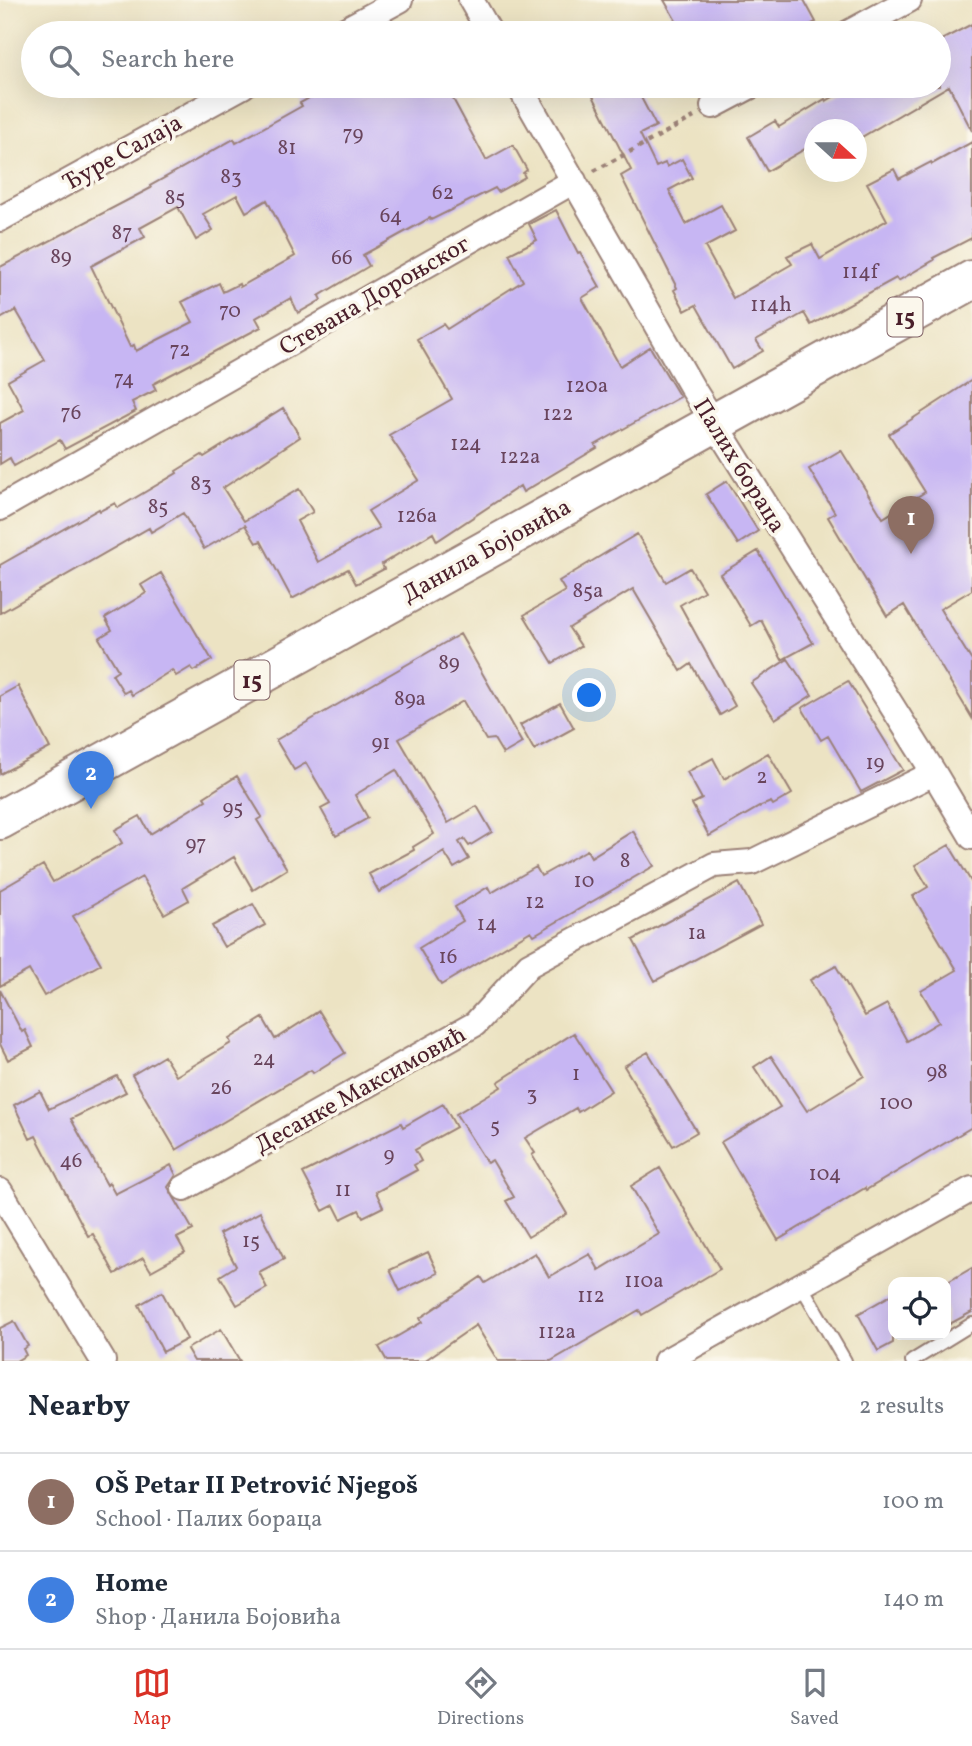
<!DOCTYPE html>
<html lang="en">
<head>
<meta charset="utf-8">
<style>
	body { margin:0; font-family:Vollkorn,serif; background:#f6f6f7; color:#1f2937 }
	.controls { position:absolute; right:21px; bottom:21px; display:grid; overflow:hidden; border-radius:14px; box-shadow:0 7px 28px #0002 }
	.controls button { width:63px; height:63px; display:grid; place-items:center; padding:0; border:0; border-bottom:2px solid #e0e1e3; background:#fff; color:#1f2937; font:35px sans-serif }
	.compass { position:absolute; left:804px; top:119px; width:63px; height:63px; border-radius:50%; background:#fff; box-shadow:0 7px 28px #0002; rotate:111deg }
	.you { position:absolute; left:590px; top:696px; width:24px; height:24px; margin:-18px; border:5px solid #fff; border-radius:50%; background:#1a73e8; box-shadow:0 0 0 10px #1a73e833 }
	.badge { display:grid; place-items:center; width:46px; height:46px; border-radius:50%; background:#d93025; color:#fff; font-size:23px; font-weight:700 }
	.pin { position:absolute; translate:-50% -58px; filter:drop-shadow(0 2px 4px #0008) }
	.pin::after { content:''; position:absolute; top:37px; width:24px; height:21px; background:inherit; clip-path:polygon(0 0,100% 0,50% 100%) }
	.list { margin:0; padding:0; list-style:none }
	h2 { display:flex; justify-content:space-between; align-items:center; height:91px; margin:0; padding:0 28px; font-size:30px }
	h2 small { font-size:23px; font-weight:400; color:#747a83 }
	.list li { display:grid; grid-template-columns:46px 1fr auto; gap:21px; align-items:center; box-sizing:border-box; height:98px; padding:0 28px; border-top:2px solid #e0e1e3 }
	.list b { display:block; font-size:26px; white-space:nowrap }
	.list p { margin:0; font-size:23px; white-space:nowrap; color:#747a83 }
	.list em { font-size:23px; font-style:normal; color:#747a83 }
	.icon { flex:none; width:38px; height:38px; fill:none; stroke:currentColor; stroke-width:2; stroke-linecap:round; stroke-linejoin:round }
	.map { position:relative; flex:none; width:972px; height:1361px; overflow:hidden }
	.search { position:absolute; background:#fff; box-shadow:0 7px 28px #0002; left:21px; right:21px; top:21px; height:77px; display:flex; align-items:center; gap:18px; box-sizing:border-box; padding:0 24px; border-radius:38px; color:#747a83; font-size:26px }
	.sheet { height:287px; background:#fff }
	nav { display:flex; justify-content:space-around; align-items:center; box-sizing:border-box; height:98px; border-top:2px solid #e0e1e3; background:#fff; font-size:19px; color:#747a83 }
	nav a { display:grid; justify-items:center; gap:4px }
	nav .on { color:#d93025 }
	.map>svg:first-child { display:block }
</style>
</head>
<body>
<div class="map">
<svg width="972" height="1361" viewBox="0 0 972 1361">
	<rect width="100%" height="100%" fill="#fbf7ec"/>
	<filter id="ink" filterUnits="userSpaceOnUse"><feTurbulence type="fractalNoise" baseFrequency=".0143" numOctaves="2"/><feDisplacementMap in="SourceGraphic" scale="14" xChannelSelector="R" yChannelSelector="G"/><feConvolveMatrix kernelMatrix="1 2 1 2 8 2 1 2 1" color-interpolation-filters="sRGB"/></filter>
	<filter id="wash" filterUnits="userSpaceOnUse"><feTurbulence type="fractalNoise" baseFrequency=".00686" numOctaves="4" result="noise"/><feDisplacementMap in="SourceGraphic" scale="28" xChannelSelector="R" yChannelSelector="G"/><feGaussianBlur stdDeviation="1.57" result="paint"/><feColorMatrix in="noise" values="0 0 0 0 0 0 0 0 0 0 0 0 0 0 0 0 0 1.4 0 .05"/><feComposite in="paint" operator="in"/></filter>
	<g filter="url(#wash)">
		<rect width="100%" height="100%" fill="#ece3c3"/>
		<g id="blocks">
			<!-- building -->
			<path fill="#c7b6f3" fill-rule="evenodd" d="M664,0H804L816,22L794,33H683Z
				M972,24V131L949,86L860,138L857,130H815V143L767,171L748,137L775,121L779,127L825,99L826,101L852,86H939V41Z
				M331,86H446L486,160L513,145L527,170L523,173L525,177L498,192L495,188L431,220L430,218L363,255L369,266L319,296L321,300L298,313L291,298L256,318L261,327L153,384L156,390L132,402L136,411L65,449L60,440L14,466L10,458L0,464V423L24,410L8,381L45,360L16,310L0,319V267L151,188L150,186L234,139L236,143L302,106L300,103ZM237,195L246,212L267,200L295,256L240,287L239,284L223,292L219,283L182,302L193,322L136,351L134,345L130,347L91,266L145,237L140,228L178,207L196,240L213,230L203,214Z
				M588,86H635L656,126L640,134L656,167L665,163L667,167L682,159L692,178L669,190L686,224L721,205L735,231L705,247L733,298L792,264L787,256L812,244L820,259L887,220L867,183L894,169L899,179L931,162L932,164L972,142V238L933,258L934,260L898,281L896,278L811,325L804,313L756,340L763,351L732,369L696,305L685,311L674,290L677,288L621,176L631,170Z
				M556,210L578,253L580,252L600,287L582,298L620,366L650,347L680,397L595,445L597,448L523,492L520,486L437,541L433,533L382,564L384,569L356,584L348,569L292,599L261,541L256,543L245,525L204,549L183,513L151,532L149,528L0,613V565L99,509L100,511L115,503L118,508L177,473L176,471L202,455L204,457L283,408L300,437L223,488L244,521L299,489L313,512L297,521L318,562L379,528L368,511L419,480L389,435L452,399L417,339L443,324L447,329L523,281L509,254L537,240L529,224Z
				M972,380V590L940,609L972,661V718L904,605L887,616L828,517L835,513L809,469L841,450L883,518L925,492L889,434Z
				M727,481L758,531L738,544L706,494Z
				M637,534L666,582L690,568L704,591L680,605L735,706L720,715L691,664L681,671L633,589L569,628L581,646L553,663L524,615L565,591L559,581Z
				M758,551L813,643L782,660L761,620L751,626L720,574Z
				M161,573L212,660L194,671L191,667L176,676L172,670L132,695L129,690L124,693L112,674L118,670L99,638L112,630L105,618L146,593L141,585Z
				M460,634L522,743L503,754L494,739L486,740L463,701L399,739L448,823L477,806L492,832L469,846L464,839L459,842L469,859L454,868L444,852L379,892L369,874L414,850L413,847L434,834L396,770L355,795L368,818L336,836L321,809L330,804L306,763L294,770L276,740Z
				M788,659L812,695L775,719L751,683Z
				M848,681L903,770L861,792L828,736L821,740L802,708Z
				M18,686L50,748L0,774V696Z
				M560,703L574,728L534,750L520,725Z
				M768,753L792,794L773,805L771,802L761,806L709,836L692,804L702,799L687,772L713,758L724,779Z
				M237,776L262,817L257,820L287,869L253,890L234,857L183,888L189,900L164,914L142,877L73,916L101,964L44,996L29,970L0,986V890L43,865L53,882L122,843L115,830L140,816L150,834L206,800L204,797Z
				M633,831L654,866L534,935L531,931L441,985L419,948L463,921L455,907L488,887L491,893L536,867L541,876L587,850L591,857Z
				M949,845L972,883V1127L866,1190L865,1188L778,1240L721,1142L780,1107L754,1067L771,1056L807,1111L864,1076L810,980L836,966L865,1016L887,1004L907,1041L939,1022L921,991L957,970L913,896L928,887L915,865Z
				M739,883L761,924L655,981L633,940Z
				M253,904L265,925L224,947L212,926Z
				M0,990L22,1032L25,1030L33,1047L8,1060L0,1044Z
				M319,1011L345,1053L313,1073L311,1070L176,1150L132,1075L164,1056L176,1076L231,1043L229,1039L263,1018L275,1039Z
				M574,1033L611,1091L578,1112L576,1108L525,1138L535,1153L532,1155L567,1214L528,1237L506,1201L514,1197L492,1160L487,1163L456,1114L501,1087L498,1082Z
				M648,1052L697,1132L673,1146L624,1066Z
				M117,1076L126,1092L71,1119L107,1185L109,1183L115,1194L171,1165L176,1175L168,1187L193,1230L177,1238L185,1252L151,1271L143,1258L115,1274L93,1234L88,1236L36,1136L30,1139L14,1105L40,1091L49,1109Z
				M443,1104L456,1127L415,1150L421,1161L414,1165L417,1170L376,1192L383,1207L363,1217L359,1210L341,1219L334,1205L323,1211L303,1173L401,1123L403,1127Z
				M660,1168L720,1269L642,1315L639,1310L551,1361H498L476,1325L424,1361H387L379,1347L422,1322L420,1318L481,1277L485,1283L535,1253L549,1277L590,1254L599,1270L659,1234L631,1186Z
				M260,1212L284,1259L259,1272L267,1288L237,1305L220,1276L236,1266L219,1234Z
				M428,1252L438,1273L400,1291L390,1270Z
				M972,1268V1312L946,1326V1283Z
				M162,1292L187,1339L163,1352L139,1305Z
				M893,1294V1343L878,1351L858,1314Z
				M14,1321L28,1346L23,1349L26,1355L16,1361H0V1328Z
				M221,1329L240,1361H194L187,1349Z"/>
		</g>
	</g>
	<g filter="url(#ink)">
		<use href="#blocks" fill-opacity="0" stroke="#9b8177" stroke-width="2"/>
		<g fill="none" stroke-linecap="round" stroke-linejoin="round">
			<defs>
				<path id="lane" d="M801,1285L845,1361
					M912,1361L972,1324"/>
				<path id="street" d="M471,0L490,33
					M339,33L400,0
					M848,33L909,0
					M519,86L693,389L934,773L972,837
					M713,106L751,86
					M0,219L243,86
					M0,508L574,181
					M184,1188L475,1024L529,965L714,865L752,862L934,773
					M0,1191L103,1361
					M666,1361L972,1189"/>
				<path id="primary" d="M0,820L972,280"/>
			</defs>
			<!-- lane casing -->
			<use href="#lane" stroke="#9b8177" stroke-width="16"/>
			<!-- street casing -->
			<use href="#street" stroke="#9b8177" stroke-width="28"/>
			<!-- primary casing -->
			<use href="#primary" stroke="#9b8177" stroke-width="42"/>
			<!-- path -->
			<path stroke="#9b8177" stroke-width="4.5" stroke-dasharray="5 5" stroke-linecap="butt" d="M594,171L694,117"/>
			<!-- lane -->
			<use href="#lane" stroke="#fff" stroke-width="12"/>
			<!-- street -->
			<use href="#street" stroke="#fff" stroke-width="24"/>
			<!-- primary -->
			<use href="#primary" stroke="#fff" stroke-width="38"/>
		</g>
	</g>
	<g text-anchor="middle" stroke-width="7" stroke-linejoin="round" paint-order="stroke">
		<!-- number labels -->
		<g font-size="21" fill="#69455d">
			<text x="353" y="140">79</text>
			<text x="287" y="154">81</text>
			<text x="231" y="183">83</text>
			<text x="443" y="199">62</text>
			<text x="175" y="204">85</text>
			<text x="391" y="222">64</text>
			<text x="122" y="239">87</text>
			<text x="61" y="263">89</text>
			<text x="342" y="264">66</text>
			<text x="860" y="278">114f</text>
			<text x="771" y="311">114h</text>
			<text x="230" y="317">70</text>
			<text x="180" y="356">72</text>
			<text x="124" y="385">74</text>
			<text x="587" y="392">120a</text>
			<text x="71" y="419">76</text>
			<text x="558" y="420">122</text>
			<text x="466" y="450">124</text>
			<text x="520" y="463">122a</text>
			<text x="201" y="490">83</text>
			<text x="158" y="513">85</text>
			<text x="417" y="522">126a</text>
			<text x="588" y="597">85a</text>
			<text x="449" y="669">89</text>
			<text x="410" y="705">89a</text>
			<text x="381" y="749">91</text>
			<text x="875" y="769">19</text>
			<text x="762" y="783">2</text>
			<text x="233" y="814">95</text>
			<text x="196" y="850">97</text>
			<text x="625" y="867">8</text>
			<text x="584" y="887">10</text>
			<text x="535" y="908">12</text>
			<text x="487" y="930">14</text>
			<text x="697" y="939">1a</text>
			<text x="448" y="963">16</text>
			<text x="264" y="1065">24</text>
			<text x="937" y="1078">98</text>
			<text x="576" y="1080">1</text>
			<text x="221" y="1094">26</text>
			<text x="532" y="1100">3</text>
			<text x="896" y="1109">100</text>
			<text x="495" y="1132">5</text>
			<text x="389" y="1161">9</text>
			<text x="71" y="1167">46</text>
			<text x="825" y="1180">104</text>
			<text x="343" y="1196">11</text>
			<text x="251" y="1247">15</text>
			<text x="644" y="1287">110a</text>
			<text x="591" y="1302">112</text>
			<text x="557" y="1338">112a</text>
		</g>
		<!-- shield labels -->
		<g fill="#fbf7ec" stroke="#7f6065" stroke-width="2">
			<rect x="887.5" y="297.5" width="35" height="39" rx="5"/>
			<rect x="234.5" y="660.5" width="35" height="39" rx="5"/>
		</g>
		<g font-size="23" font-weight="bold" fill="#4a1f2b">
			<text x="905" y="325">15</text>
			<text x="252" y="688">15</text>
		</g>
		<!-- street labels -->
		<g font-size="24" fill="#4a1f2b" stroke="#fbf7ec">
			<text transform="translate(122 152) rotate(-29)" y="8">Ђуре Салаја</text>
			<text transform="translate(374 295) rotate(-30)" y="8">Стевана Дороњског</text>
			<text transform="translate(740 465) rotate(58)" y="8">Палих бораца</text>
			<text transform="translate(486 550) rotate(-29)" y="8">Данила Бојовића</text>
			<text transform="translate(360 1089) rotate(-29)" y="8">Десанке Максимовић</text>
		</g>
	</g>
</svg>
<div class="controls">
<button><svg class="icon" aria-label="locate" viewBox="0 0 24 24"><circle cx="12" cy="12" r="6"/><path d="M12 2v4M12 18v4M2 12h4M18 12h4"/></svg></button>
</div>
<svg class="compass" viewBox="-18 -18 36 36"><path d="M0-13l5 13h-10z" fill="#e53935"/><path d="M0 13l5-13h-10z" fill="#747a83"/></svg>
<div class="you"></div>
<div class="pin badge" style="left:911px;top:554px;background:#8d6e63">1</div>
<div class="pin badge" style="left:91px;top:809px;background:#3f7fe0">2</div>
<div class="search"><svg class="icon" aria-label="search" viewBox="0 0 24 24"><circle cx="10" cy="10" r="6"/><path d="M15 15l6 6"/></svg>Search here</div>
</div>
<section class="sheet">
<h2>Nearby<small>2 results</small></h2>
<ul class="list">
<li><span class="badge" style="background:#8d6e63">1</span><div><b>OŠ Petar II Petrović Njegoš</b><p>School · Палих бораца</p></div><em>100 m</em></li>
<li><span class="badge" style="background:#3f7fe0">2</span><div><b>Home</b><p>Shop · Данила Бојовића</p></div><em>140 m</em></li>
</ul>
</section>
<nav>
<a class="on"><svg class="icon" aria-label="map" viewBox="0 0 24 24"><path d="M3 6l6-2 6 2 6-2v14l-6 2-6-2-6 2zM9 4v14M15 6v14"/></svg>Map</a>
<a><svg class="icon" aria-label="directions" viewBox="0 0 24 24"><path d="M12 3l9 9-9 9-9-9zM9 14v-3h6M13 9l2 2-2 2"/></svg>Directions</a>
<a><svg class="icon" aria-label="saved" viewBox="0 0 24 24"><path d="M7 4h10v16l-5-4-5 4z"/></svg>Saved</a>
</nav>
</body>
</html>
